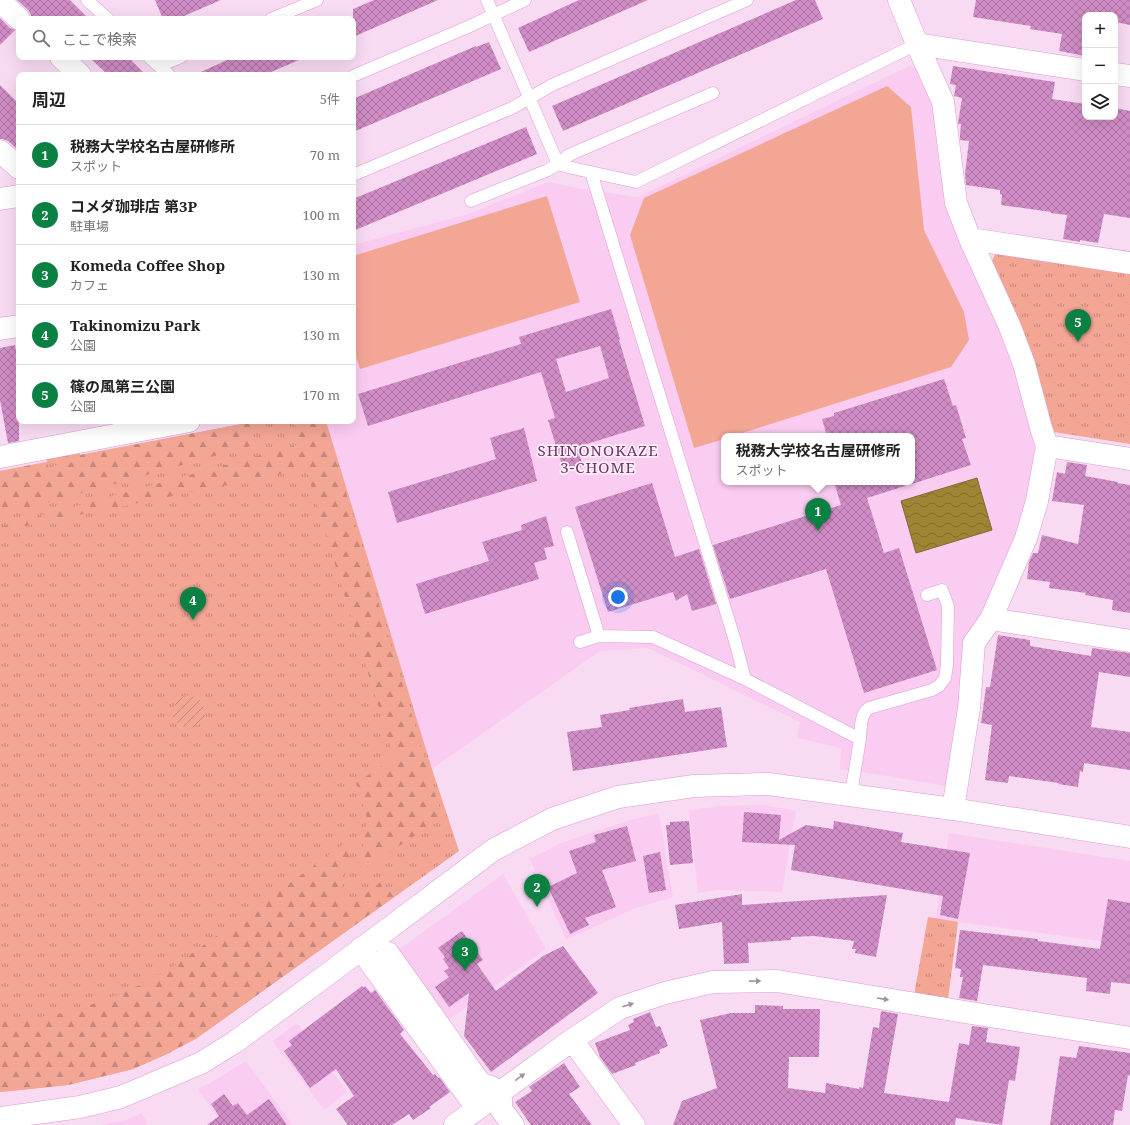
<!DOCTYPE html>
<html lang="ja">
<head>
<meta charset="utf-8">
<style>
	body { margin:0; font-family:"Noto Serif","Noto Sans JP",serif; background:#f2f2f2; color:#222 }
	.controls { position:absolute; right:12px; top:12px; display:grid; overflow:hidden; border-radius:8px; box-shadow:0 4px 16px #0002 }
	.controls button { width:36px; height:36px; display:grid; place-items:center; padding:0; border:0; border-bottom:1px solid #e0e0e0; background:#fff; color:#222; font:20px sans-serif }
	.you { position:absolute; left:618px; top:597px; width:14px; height:14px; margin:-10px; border:3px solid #fff; border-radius:50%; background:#1a73e8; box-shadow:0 0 0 6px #1a73e833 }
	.badge { display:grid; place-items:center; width:26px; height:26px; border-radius:50%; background:#0b8043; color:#fff; font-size:13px; font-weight:700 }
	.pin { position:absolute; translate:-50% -33px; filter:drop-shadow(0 1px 2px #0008) }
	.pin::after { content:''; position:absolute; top:21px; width:14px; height:12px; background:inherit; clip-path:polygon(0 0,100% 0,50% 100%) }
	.popup { position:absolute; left:721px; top:433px; width:194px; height:52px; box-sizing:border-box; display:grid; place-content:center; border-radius:8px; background:#fff; filter:drop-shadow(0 1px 3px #0005); font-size:13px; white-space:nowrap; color:#767676 }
	.popup b { font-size:15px; color:#222 }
	.popup::after { content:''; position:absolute; left:50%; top:100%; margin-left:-8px; border:8px solid transparent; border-top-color:#fff }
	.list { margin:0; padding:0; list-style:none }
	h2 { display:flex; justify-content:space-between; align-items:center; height:52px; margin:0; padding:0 16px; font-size:17px }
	h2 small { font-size:13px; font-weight:400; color:#767676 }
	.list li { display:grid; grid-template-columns:26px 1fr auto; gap:12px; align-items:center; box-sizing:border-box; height:60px; padding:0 16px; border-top:1px solid #e0e0e0 }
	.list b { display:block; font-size:15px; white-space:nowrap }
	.list p { margin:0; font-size:13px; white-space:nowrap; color:#767676 }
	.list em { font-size:13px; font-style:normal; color:#767676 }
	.icon { flex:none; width:22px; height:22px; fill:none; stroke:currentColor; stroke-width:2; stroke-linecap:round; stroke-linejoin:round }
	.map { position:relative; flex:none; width:1130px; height:1125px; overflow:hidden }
	.search { position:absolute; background:#fff; box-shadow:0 4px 16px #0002; left:16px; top:16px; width:340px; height:44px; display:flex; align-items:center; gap:10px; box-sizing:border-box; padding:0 14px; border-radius:8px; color:#767676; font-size:15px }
	.panel { position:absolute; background:#fff; box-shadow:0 4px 16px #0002; left:16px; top:72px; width:340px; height:352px; border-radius:8px }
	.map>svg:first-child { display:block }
</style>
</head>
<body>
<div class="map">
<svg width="1130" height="1125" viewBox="0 0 1130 1125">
	<defs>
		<pattern id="grass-tufts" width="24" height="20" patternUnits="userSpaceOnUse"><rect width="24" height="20" fill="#f4a695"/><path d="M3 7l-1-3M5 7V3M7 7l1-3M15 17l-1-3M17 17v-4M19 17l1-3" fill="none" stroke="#c7877b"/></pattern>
		<pattern id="forest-firs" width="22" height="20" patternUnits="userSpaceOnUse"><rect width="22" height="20" fill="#f4a695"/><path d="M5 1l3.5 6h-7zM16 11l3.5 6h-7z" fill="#c7877b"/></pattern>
		<pattern id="garden-furrows" width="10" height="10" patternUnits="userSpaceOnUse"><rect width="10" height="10" fill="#f4a695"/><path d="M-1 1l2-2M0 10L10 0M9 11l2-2" fill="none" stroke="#c7877b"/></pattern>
		<pattern id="water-waves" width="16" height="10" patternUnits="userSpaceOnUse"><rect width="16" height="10" fill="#9e8533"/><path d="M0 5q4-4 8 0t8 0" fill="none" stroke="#826d2c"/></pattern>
		<pattern id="building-cross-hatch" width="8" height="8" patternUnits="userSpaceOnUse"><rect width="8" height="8" fill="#d08dc5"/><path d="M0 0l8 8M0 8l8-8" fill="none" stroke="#aa73a1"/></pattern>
	</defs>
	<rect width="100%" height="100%" fill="#f8dbf2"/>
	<!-- built -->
	<path fill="#faccf1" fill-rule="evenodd" d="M909,66L920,69L935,106L1001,328L1026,406L1036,451L1029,499L961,688L946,786L855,771L840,770L841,748L797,738L800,722L648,648L600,651L432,769L326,421H353V245L468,214L548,182L588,190L638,197ZM724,436H912V482H724Z
		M764,805L796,811L782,892L719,890L698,893L689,810L723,806Z
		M659,813L673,897L633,909L566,940L530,859L559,844L584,835L630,820Z
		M949,833L1130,861V945L936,919Z
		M503,874L546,949L447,1021L397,951Z
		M297,1023L347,1092L324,1110L273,1041Z
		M246,1061L293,1125H223L198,1089L210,1083Z
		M142,1113L148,1125H100L126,1120Z"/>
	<!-- grass -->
	<path fill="url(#grass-tufts)" d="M998,248L1130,270V444L1054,432L1050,427L990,265Z
		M258,421H326L432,769L459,851L197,1038L167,1054L133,1069L68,1085L0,1092V471L47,462L46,456L79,450L80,455Z
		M928,917L958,922L948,999L914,995Z"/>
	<!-- forest -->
	<path fill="url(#forest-firs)" d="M294,421H325L442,818L359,872L367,818L356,783L394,758L306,469L0,531V527L301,444Z
		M246,423L254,428L250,446L0,516V471L47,462L48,467L80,461V455Z
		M354,837L340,894L350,906L382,881L394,897L197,1038L167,1054L133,1069L68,1085L0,1092V1022H13L68,1012L105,1000L142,984L176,965Z"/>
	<!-- garden -->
	<path fill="url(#garden-furrows)" d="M189,695L201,700C208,718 207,721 189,729C171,721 170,718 177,700Z"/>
	<!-- pitch -->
	<path fill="#f4a695" d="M887,86L911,107L924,230L964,312L969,340L951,367L733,436H724V439L694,448L630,235L644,198Z
		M547,196L580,302L360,369L353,348V256Z"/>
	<!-- water -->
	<path fill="url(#water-waves)" stroke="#826836" d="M977,478L992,530L916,553L901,501Z"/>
	<!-- building -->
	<path fill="url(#building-cross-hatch)" fill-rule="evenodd" d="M17,0H70L89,19H31V15L28,10Z
		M155,0H221L177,19H163Z
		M374,0H438L353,37V9Z
		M579,0H648L529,52L518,28Z
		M796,0H815L823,19L563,131L552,106Z
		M976,0H1130V25L1115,22V15H1085V56L1059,51L1062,34L1030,29L1031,26L973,17Z
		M0,18L10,28L15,30L0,45Z
		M489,42L501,69L353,132V99L476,46V47Z
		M89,57H128L146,75H108Z
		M234,57H306L264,75H194Z
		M953,66L1055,82L1052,99L1085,104V117H1115V108L1130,111V218L1104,214L1098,243L1080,240V242L1063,239L1067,215L1051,213V212L1001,205L1002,195L1000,194V190L966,185L965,174L969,141L960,140V134L961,124H958V123L962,98L954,96L956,85L950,84Z
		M0,85L19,104V147L17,149L8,141L3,139H0Z
		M526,127L537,154L353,231V199Z
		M611,309L620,339L619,340L645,426L577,447L583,466L564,472L548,420L555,418L541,372L368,426L358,394L521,344L519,337ZM600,346L609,378L566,392L556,359Z
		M15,345L19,366V441L8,443L0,400V348Z
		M944,379L953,406L956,405L966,438L962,439L971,465L912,484V436H827L822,419L834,416V413Z
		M524,428L537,481L397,523L388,492L496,459L490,438Z
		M1067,462L1087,465L1085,476L1118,482L1117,483L1130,485V613L1112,610L1113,600L1085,595L1086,593L1049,588L1050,582L1027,579L1029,562L1033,553H1038L1042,535L1078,544L1084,505L1052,501L1057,472L1065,474Z
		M834,482H904L905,486L867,498L884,553L899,548L937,670L864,693L826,569L730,599L713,545L841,505Z
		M652,483L675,557L699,549L716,604L692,611L687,594L676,601L673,592L608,612L575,507Z
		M546,516L554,546L544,548L547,559L534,563L539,579L425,614L416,584L489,561L482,542L522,530L521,525Z
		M998,635L1030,640V646L1091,656L1092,648L1130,653V677L1099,672L1091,727L1130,732V770L1084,763L1083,772L1080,771L1078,787L1058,784L1059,783L1009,776L1008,783L985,780L992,725L981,723L986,687H990Z
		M683,699L685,712L721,707L727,747L573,771L567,732L602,727L600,715L630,710L629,708Z
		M744,812L781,815L779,840L806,825L833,829L834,821L903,833L901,842L970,853L958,919L940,915L943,896L791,870L795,845L742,842Z
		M689,821L693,863L670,865L666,825H670V822Z
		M627,826L636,861L602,870L616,907L585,918L589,925L570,934L548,887L577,873L569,851L596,842L594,835Z
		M660,852L666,890L649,893L643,856Z
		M742,894V905L887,895L876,957L855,953L856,949H852L854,941L814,936L791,937V940L748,943L749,963L724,964L722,922L679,929L675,905Z
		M1108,899L1130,903V984L1111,982L1110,994L1086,991L1087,978L983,965L977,1001L959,998L963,977H960L961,969L955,968L960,930L1038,939V941L1100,949Z
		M462,931L483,960L477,964L496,991L543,956L563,946L598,993L491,1072L464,1036L469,993L449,1007L435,987L449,977L444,971L449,968L443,959L445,957L438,948Z
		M362,986L364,988L365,986L371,993L375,990L404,1030L400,1034L433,1075L435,1074L438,1078L439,1077L450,1092L429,1107L431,1108L413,1120L409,1114L392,1125H348L336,1109L354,1096L336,1069L310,1088L284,1051L292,1045L289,1041Z
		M755,1005L783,1006V1009H820L819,1057H789L788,1088L825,1093L826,1083L859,1089V1087L863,1088L873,1027L879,1028L881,1011L898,1014L884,1093L949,1102L959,1043L969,1045L972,1026L988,1028L986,1042L1020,1047L1015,1081L1009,1080L1002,1125L956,1118L955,1125H673L682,1101L717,1088L700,1020L731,1013H755Z
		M650,1012L656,1027L660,1026L668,1046L659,1050L660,1053L635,1063L636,1065L612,1074L600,1057L595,1043L630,1030L628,1025L634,1022L633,1019Z
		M1079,1046L1130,1053V1076L1128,1075L1122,1111L1115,1110L1113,1125H1050L1060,1056L1076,1058Z
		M564,1063L580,1087L569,1094L592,1125H531L515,1102L532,1091L529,1087Z
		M224,1094L233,1106L238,1103L247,1115L269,1099L287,1125H207L219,1116L211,1104Z"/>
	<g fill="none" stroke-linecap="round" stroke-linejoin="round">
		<defs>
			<path id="lane" d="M87,0L108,19
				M487,0L558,164L572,168L636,182L917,44
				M271,19L317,0
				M149,57L169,75
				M159,66L181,57
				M353,76L470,26L525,0
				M591,172L735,641L745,679
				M353,175L512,108L552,85L747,0
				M471,201L548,170L558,164L569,155L713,93
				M567,532L599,636
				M580,642L599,636L653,637L745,679L860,739L851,794
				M860,739C861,728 860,714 869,708L932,690L939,686L945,678L947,665L948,606L942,590L927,595"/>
			<path id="street" d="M899,0L917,44
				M0,1L19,19
				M61,57L80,75
				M1115,74L1130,76
				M0,151L19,168
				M0,199L19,196
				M970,239L1130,263
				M0,329L19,326
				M1047,446L1041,428L1024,364L1010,327L970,239L956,203L943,102L917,44L1085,70
				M0,457L189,421
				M1130,459L1047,446L1037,501L1026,538L991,619L1130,641
				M953,809L969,708L974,643L991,619
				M361,948L372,965L477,1108
				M388,953L480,1083L491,1087
				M572,1040L634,1125
				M501,1099V1109L513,1125
				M455,1125L572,1040L620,1008L665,993L713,982L777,981L977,1014L1130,1038"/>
			<path id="secondary" d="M0,1118L80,1107L121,1097L201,1063L235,1042L332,971L493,850L552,819L618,797L694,786L768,784L953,809L1130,837"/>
		</defs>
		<!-- lane casing -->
		<use href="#lane" stroke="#dd9ad2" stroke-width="13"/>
		<!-- street casing -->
		<use href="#street" stroke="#dd9ad2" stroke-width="23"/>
		<!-- secondary casing -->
		<use href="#secondary" stroke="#dd9ad2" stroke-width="23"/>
		<!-- lane -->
		<use href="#lane" stroke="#fff" stroke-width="12"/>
		<!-- street -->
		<use href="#street" stroke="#fff" stroke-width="22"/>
		<!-- secondary -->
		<use href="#secondary" stroke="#fff" stroke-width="22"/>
	</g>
	<!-- one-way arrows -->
	<defs><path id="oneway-solid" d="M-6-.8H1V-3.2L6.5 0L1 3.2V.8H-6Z"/></defs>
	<g fill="#a0929e">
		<use href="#oneway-solid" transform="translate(755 981) rotate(-1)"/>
		<use href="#oneway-solid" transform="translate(883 999) rotate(9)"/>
		<use href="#oneway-solid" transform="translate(628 1005) rotate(-18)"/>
		<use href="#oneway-solid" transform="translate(520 1077) rotate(-36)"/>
	</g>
	<g text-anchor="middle" stroke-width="3.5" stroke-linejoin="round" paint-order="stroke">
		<!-- neighbourhood labels -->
		<g font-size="15" letter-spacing="1" fill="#6e3367" stroke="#fceef9">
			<text x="598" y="456">SHINONOKAZE<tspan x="598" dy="17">3-CHOME</tspan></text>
		</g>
	</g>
</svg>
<div class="controls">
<button>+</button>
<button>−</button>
<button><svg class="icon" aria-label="layers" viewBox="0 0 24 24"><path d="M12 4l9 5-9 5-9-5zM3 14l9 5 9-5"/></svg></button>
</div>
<div class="you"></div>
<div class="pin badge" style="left:818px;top:531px">1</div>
<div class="popup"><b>税務大学校名古屋研修所</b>スポット</div>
<div class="pin badge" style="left:537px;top:907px">2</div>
<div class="pin badge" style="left:465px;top:971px">3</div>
<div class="pin badge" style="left:193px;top:620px">4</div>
<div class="pin badge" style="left:1078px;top:342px">5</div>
<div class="search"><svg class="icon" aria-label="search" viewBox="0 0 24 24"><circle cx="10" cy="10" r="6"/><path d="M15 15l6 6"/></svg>ここで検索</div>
<section class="panel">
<h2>周辺<small>5件</small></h2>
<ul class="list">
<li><span class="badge">1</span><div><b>税務大学校名古屋研修所</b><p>スポット</p></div><em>70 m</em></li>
<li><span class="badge">2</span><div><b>コメダ珈琲店 第3P</b><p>駐車場</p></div><em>100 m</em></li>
<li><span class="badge">3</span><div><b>Komeda Coffee Shop</b><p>カフェ</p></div><em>130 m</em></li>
<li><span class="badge">4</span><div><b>Takinomizu Park</b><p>公園</p></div><em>130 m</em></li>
<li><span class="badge">5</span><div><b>篠の風第三公園</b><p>公園</p></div><em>170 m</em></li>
</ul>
</section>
</div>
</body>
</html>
